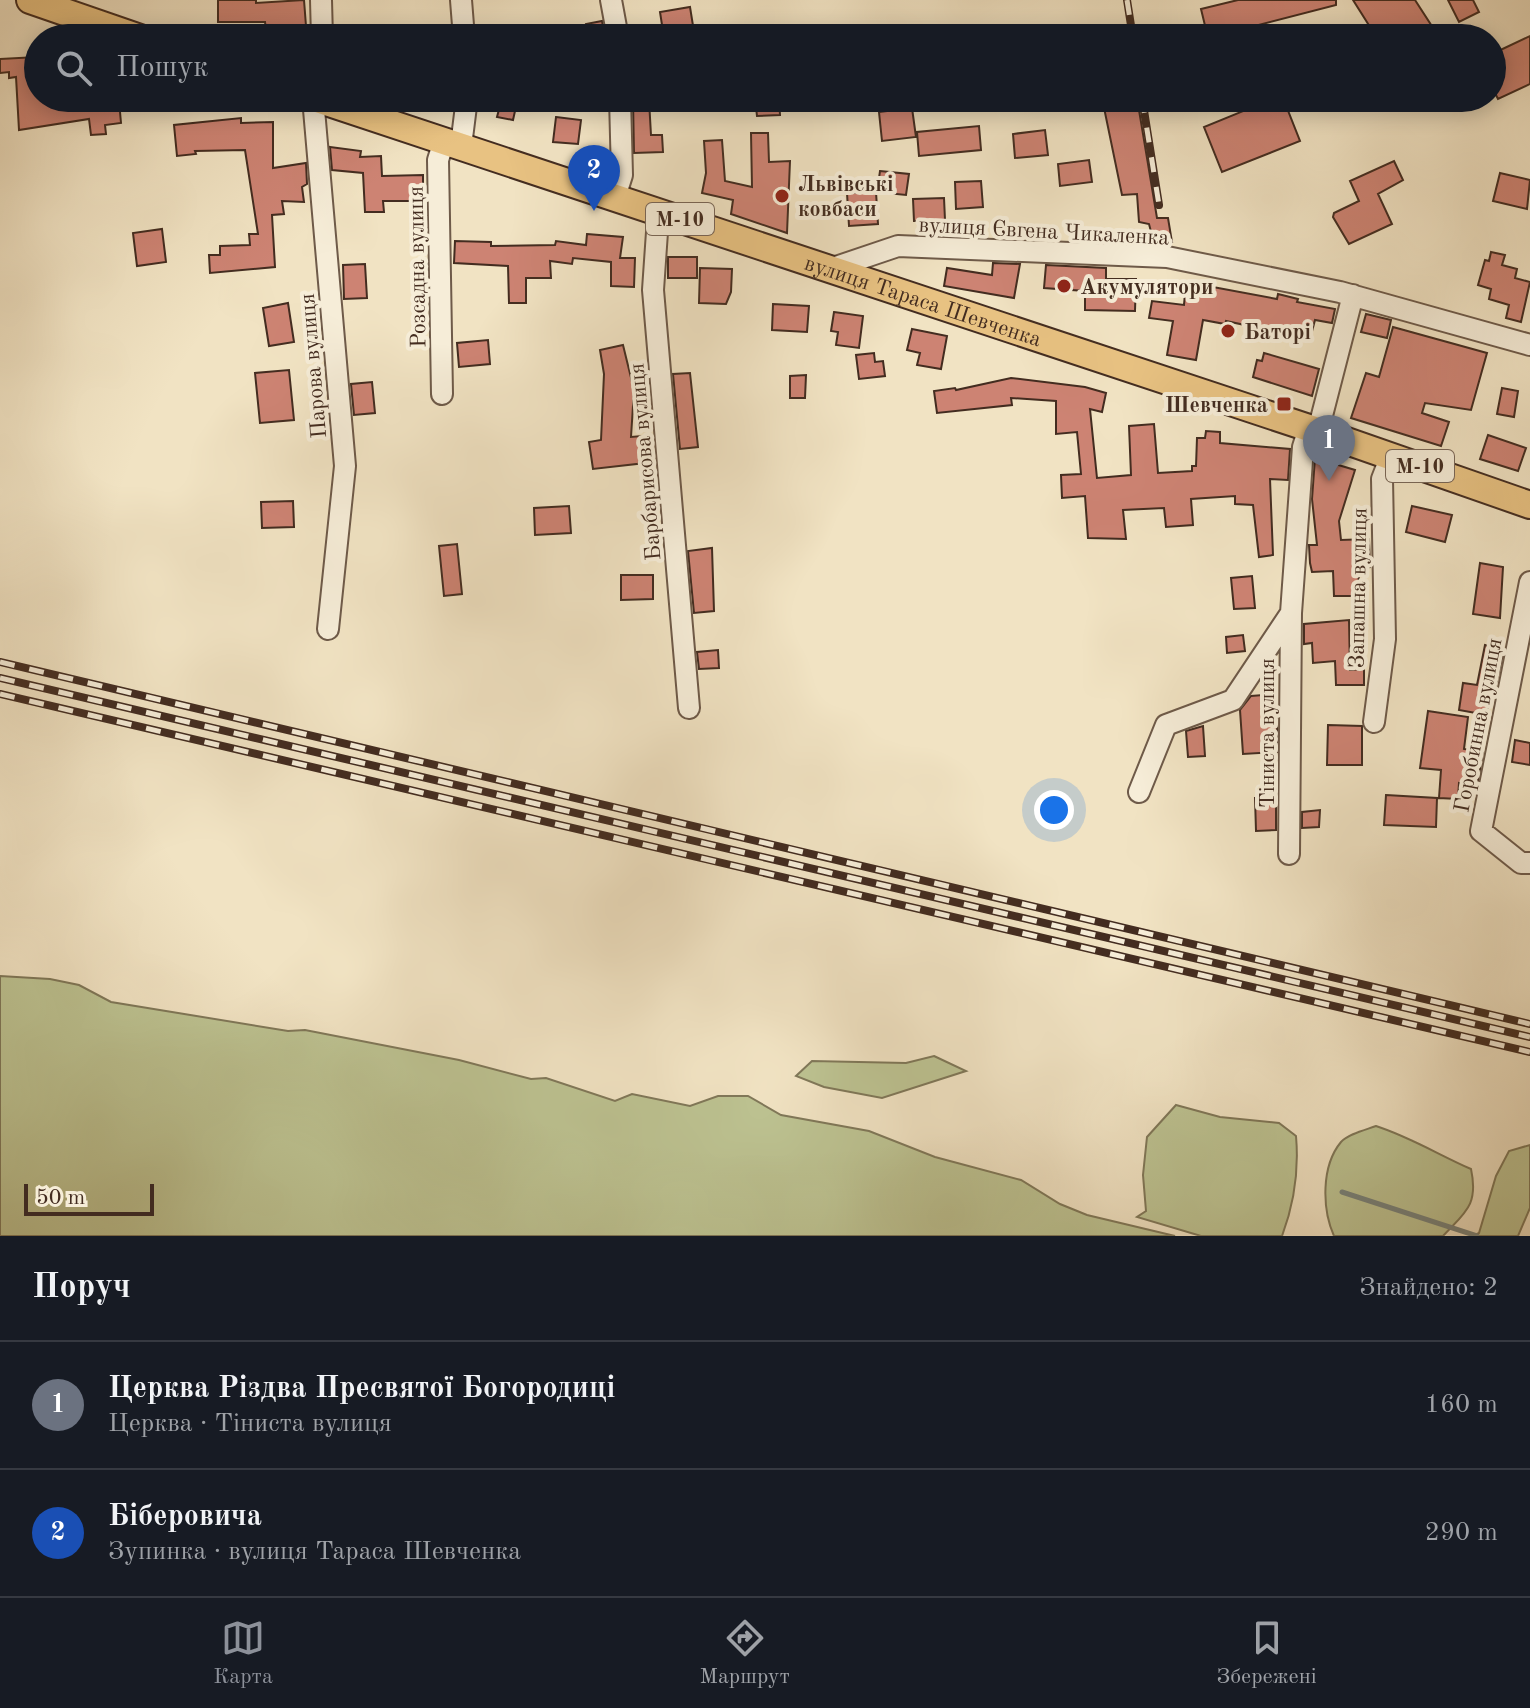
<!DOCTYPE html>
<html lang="uk">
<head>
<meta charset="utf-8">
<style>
	body { margin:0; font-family:"Old Standard TT",serif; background:#20242c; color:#f1f3f6 }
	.scale { position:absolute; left:24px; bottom:20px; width:130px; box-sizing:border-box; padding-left:8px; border:4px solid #432c20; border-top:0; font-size:22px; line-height:28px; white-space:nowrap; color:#432c20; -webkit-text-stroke:6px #f6edd8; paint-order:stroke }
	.you { position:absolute; left:1054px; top:810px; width:28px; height:28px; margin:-20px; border:6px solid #fff; border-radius:50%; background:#1a73e8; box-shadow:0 0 0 12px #1a73e833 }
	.badge { display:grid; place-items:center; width:52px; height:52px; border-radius:50%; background:#8c9099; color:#fff; font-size:26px; font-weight:700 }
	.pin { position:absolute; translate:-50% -66px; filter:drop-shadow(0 2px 4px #0008) }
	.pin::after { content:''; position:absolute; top:42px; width:28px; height:24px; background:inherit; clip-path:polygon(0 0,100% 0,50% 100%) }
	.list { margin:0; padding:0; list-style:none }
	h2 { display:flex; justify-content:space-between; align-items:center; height:104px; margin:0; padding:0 32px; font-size:34px }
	h2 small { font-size:26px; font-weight:400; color:#9ea1a6 }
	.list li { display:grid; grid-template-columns:52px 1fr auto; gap:24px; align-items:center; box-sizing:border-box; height:128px; padding:0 32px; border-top:2px solid #363941 }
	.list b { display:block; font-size:30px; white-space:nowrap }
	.list p { margin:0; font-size:26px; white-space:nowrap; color:#9ea1a6 }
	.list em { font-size:26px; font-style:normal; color:#9ea1a6 }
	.icon { flex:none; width:44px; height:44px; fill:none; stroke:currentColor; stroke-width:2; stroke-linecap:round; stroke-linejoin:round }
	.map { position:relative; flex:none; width:1530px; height:1236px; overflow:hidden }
	.search { position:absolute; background:#171b24; box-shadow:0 4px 20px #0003; left:24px; right:24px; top:24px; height:88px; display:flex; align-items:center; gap:20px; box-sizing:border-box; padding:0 28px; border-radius:44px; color:#9ea1a6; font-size:30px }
	.sheet { height:360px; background:#171b24 }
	nav { display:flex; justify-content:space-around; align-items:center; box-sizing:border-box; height:112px; border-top:2px solid #363941; background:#171b24; font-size:22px; color:#9ea1a6 }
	nav a { display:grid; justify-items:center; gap:4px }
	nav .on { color:#8c9099 }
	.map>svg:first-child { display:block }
</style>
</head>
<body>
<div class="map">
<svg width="1530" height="1236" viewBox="0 0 1530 1236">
	<rect width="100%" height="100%" fill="#f1e3c3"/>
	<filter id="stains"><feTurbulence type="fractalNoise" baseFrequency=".0025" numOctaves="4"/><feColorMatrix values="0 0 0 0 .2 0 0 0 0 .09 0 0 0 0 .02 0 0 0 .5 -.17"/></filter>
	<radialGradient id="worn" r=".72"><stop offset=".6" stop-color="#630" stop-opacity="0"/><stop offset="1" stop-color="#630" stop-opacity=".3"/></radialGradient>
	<!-- green -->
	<path fill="#bdc392" stroke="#807859" stroke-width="2" d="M0,976L50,979L79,985L111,1002L288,1031L305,1030L459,1060L531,1079L546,1078L615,1101L632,1094L690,1106L718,1096H748L781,1115L869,1131L935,1157L1021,1180L1060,1204L1087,1215L1175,1236H0Z
		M934,1056L966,1071L882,1098L824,1087L796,1076L812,1061L906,1063Z
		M1176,1105L1220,1117L1279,1123L1296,1136C1299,1170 1294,1204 1282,1236H1201L1137,1217L1146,1211L1143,1175L1147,1137Z
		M1376,1126C1410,1137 1439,1155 1471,1169C1479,1206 1464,1213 1443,1236H1334C1322,1209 1321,1166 1341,1142C1348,1134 1365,1130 1376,1126Z
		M1530,1145V1208L1518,1236H1473L1479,1233L1496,1176L1509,1151Z"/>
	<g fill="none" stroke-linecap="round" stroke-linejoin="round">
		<!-- stream -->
		<path stroke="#78837c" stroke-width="5" d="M1342,1192L1477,1236"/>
	</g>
	<!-- building -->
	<path fill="#cd8373" stroke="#432c20" stroke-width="2" d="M218,0H256V3L304,0L306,26L266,29L265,22H218Z
		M1238,0H1336V5L1208,38L1201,9Z
		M1353,0H1415L1435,31L1423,38H1377Z
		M1448,0H1473L1479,12L1459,22Z
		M690,7L695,38H664L660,12Z
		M602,21L605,38H588L586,24Z
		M1530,36V84L1498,99L1492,87V54Z
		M37,57L38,98H74L75,104L119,101L121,123L105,125L106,134L91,135L89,119L19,130L16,77L9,78V72L0,73V59Z
		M502,98L517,102L513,120L497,117Z
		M755,98H779L780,115L757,116Z
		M1102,98H1137L1157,218H1168L1172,242L1154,243L1149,224L1139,222L1137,194L1122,195Z
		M1275,98H1283L1300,141L1222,172L1204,127Z
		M633,100H649L651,135H662L663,152L634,153Z
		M912,108L916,137L882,141L879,112Z
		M556,117L581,120L578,144L553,142Z
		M241,118V123L273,122V168L306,163L307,184L302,187L304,202L282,201L284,214L272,215L275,267L210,273L209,255H220V246L250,245L249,234H258L245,150L195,151L196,154L177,156L174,125Z
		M979,126L981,150L919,156L917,132Z
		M1045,130L1048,155L1015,158L1013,134Z
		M751,133H768L769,162L790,161L787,233L731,214L733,200L702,193L706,173L704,141L722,140L725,181L752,187Z
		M330,147L361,151L360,157L381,156L382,176L423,175V201H383L384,212H365L363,173L332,170Z
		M1089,160L1092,182L1060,186L1058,164Z
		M1394,161L1403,180L1378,194L1392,224L1349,244L1333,217L1334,213L1359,201L1350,181Z
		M880,171L909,174L906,195L877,192Z
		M1500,173L1530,180L1527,209L1493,201Z
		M981,181L983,207L956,209L955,182Z
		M876,192L878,224L849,226L847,193Z
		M944,198L945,220L914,221L913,199Z
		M162,229L166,262L137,266L133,233Z
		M587,234L623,237L620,258H635L634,287L611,286V262L573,258L572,264L550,261L551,278H526V303H509L508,266L454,263L455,241L491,242V246L555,245L556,241L586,245Z
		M1491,252L1505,255L1502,265L1517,269L1515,278L1530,282L1521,322L1506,318L1509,305L1489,299L1491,289L1478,285L1485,260L1489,261Z
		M668,257H697V278H668Z
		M427,263V299L416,300V264Z
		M993,263L1020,264L1014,298L944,286L947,268L992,275Z
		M365,264L367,298L344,299L343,265Z
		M1046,265L1106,268V279H1136L1135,311L1085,310V291L1044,288Z
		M700,268L732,269L731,292L726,304L699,303Z
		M1186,282L1277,299L1278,294L1298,299L1297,302L1335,309L1332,323L1315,320L1310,339L1226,321L1225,324L1203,320L1196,360L1167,355L1173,321L1149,318L1152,301L1184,305Z
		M288,303L294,342L269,346L263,308Z
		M773,304L809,306L807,332L772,330Z
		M834,312L863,316L859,348L836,345L838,332L831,331Z
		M1366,314L1391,320L1387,338L1361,332Z
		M1393,327L1487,353L1471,410L1425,403L1422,413L1449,422L1441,446L1351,418L1366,373L1379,377Z
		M912,329L947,336L941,369L917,365L920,353L907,350Z
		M488,340L490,364L459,367L457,343Z
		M623,345L634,390L631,437L642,436L645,463L593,469L589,442L601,440L604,374L600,350Z
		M874,353L875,362L883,361L885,376L859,379L856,355Z
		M1264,353L1319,369L1312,396L1253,377L1257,360L1262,361Z
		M289,370L294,420L260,423L255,373Z
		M690,373L698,447L680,449L673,374Z
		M806,375L805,398H790V376Z
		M1011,378L1085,387L1106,393L1102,412L1090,409L1097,478L1131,475L1129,426L1154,424L1158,473L1192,471V466H1196L1197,438H1205L1206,431L1220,432V443L1290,449L1288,480L1270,479L1273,555L1259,557L1253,505L1235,504V496L1191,499L1193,525L1166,527L1164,508L1123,510L1126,539L1088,538L1085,496L1062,498L1061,475L1081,474L1077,432L1056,434V401L1011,398L1012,405L937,413L934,391L955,388L956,390Z
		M372,382L375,413L354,415L351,384Z
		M1502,388L1518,391L1514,417L1497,414Z
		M1488,435L1526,448L1518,471L1480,459Z
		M1315,458L1355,470L1339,521L1341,540L1369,539L1370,567L1359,568L1358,596H1334L1333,571L1312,572L1310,563L1309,545H1317L1312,499Z
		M293,501L294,527L262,528L261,502Z
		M569,506L571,533L535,535L534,508Z
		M1412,506L1452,515L1445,542L1406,532Z
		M457,544L462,594L444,596L439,546Z
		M712,548L714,611L694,613L688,551Z
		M1480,563L1503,567L1500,618L1473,614Z
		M621,575H653V599L621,600Z
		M1252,576L1255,608L1234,609L1231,578Z
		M1349,620L1350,670L1364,669V685H1336L1335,661L1313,663L1312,643L1304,644V624Z
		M1243,635L1245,651L1227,653L1226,637Z
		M1485,645L1504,649L1496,685L1492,684L1487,715L1459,710L1463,683L1477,685Z
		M718,650L719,668L699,669L697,652Z
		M1263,695L1265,716L1277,715V752L1243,754L1240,710L1251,696Z
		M1428,711L1468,717L1464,749L1483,752L1477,786L1459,783L1458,799L1439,798L1441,770L1420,768Z
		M1328,725L1362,726V765H1327Z
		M1203,726L1205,756L1188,757L1186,731Z
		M1515,740L1530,743V765L1512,762Z
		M1386,795L1437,798L1436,827L1384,825Z
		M1276,797V830L1256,831L1255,798Z
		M1320,810L1319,827L1302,828V812Z"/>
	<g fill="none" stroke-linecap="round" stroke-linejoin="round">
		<defs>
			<path id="minor" d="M321,0L322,38
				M461,0L464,38
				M611,0L618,38
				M313,98L345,466L328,629
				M461,146L467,98
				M615,197L622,175L620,98
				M663,213L657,232L653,290L689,708
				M830,269L898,246L1167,257L1340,292L1530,345
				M442,394L438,160L444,141
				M1318,431L1353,295
				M1530,582L1481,831L1521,863H1530
				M1374,722L1385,639L1382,479L1391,456
				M1139,792L1166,725L1233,700L1291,613
				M1289,854L1291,613L1303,447L1309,428"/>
			<g id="major">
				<path d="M30,0L140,38"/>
				<path id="s1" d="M314,98L1318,431L1530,505"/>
			</g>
		</defs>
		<!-- minor casing -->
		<use href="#minor" stroke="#6e5a49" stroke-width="24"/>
		<!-- major casing -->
		<use href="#major" stroke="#432c20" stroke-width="30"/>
		<!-- minor -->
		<use href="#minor" stroke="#f6edd8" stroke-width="20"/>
		<!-- major -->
		<use href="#major" stroke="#e8c282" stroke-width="26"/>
		<defs>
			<path id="rail" d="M1127,0L1133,38
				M1142,98L1159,205
				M0,662L1530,1024
				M0,678L1530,1037
				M0,694L1530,1052"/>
		</defs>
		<!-- rail casing -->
		<use href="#rail" stroke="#432c20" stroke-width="8"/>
		<!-- rail -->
		<use href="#rail" stroke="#f6edd8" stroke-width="5" stroke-dasharray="15" stroke-linecap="butt"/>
	</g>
	<!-- markers -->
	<g fill="#8f2418" stroke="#f6edd8" stroke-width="3">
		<circle cx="782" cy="196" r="8"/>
		<circle cx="1064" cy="286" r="8"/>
		<circle cx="1228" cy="331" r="8"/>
		<rect x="1276" y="396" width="16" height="16" rx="4"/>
	</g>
	<g text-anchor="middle" stroke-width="8" stroke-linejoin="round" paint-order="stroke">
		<!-- shield labels -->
		<g fill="#f6edd8" stroke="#796657" stroke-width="2">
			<rect x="646" y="203" width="68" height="32" rx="6"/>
			<rect x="1386" y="450" width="68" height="32" rx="6"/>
		</g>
		<g font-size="20" font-weight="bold" fill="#432c20">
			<text x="680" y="226">М-10</text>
			<text x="1420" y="473">М-10</text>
		</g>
		<!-- poi labels -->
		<g font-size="22" font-weight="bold" fill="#432c20" stroke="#f6edd8" text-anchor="start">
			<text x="798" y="191">Львівські<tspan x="798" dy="25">ковбаси</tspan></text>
			<text x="1080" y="294">Акумулятори</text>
			<text x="1244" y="339">Баторі</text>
			<text x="1268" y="412" text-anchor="end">Шевченка</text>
		</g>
		<!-- street labels -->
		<g font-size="22" fill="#432c20" stroke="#f6edd8">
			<text transform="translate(1044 230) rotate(3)" y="8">вулиця Євгена Чикаленка</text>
			<text transform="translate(416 267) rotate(-91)" y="8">Розсадна вулиця</text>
			<text dy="8" stroke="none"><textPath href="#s1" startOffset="642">вулиця Тараса Шевченка</textPath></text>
			<text transform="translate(312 366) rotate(-95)" y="8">Парова вулиця</text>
			<text transform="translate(644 462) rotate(-95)" y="8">Барбарисова вулиця</text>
			<text transform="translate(1357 588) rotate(-89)" y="8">Запашна вулиця</text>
			<text transform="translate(1477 725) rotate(-79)" y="8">Горобинна вулиця</text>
			<text transform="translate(1266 733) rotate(-90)" y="8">Тіниста вулиця</text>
		</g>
	</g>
	<rect width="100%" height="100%" filter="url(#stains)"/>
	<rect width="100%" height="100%" fill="url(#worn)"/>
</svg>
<div class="scale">50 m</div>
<div class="you"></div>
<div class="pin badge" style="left:1329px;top:481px;background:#6b7280">1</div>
<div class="pin badge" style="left:594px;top:211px;background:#1a4fb4">2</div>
<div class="search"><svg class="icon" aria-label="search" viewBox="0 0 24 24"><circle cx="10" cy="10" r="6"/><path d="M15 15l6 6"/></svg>Пошук</div>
</div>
<section class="sheet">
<h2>Поруч<small>Знайдено: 2</small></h2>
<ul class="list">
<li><span class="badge" style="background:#6b7280">1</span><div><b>Церква Різдва Пресвятої Богородиці</b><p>Церква · Тіниста вулиця</p></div><em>160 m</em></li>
<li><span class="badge" style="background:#1a4fb4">2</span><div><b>Біберовича</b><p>Зупинка · вулиця Тараса Шевченка</p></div><em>290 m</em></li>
</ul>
</section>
<nav>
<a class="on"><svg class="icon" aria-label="map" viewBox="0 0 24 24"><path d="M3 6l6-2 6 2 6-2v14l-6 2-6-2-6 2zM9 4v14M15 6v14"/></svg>Карта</a>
<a><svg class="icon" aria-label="directions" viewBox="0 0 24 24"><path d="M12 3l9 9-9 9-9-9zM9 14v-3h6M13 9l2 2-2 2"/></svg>Маршрут</a>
<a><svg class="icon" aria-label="saved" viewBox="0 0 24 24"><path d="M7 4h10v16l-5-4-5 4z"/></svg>Збережені</a>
</nav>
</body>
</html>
